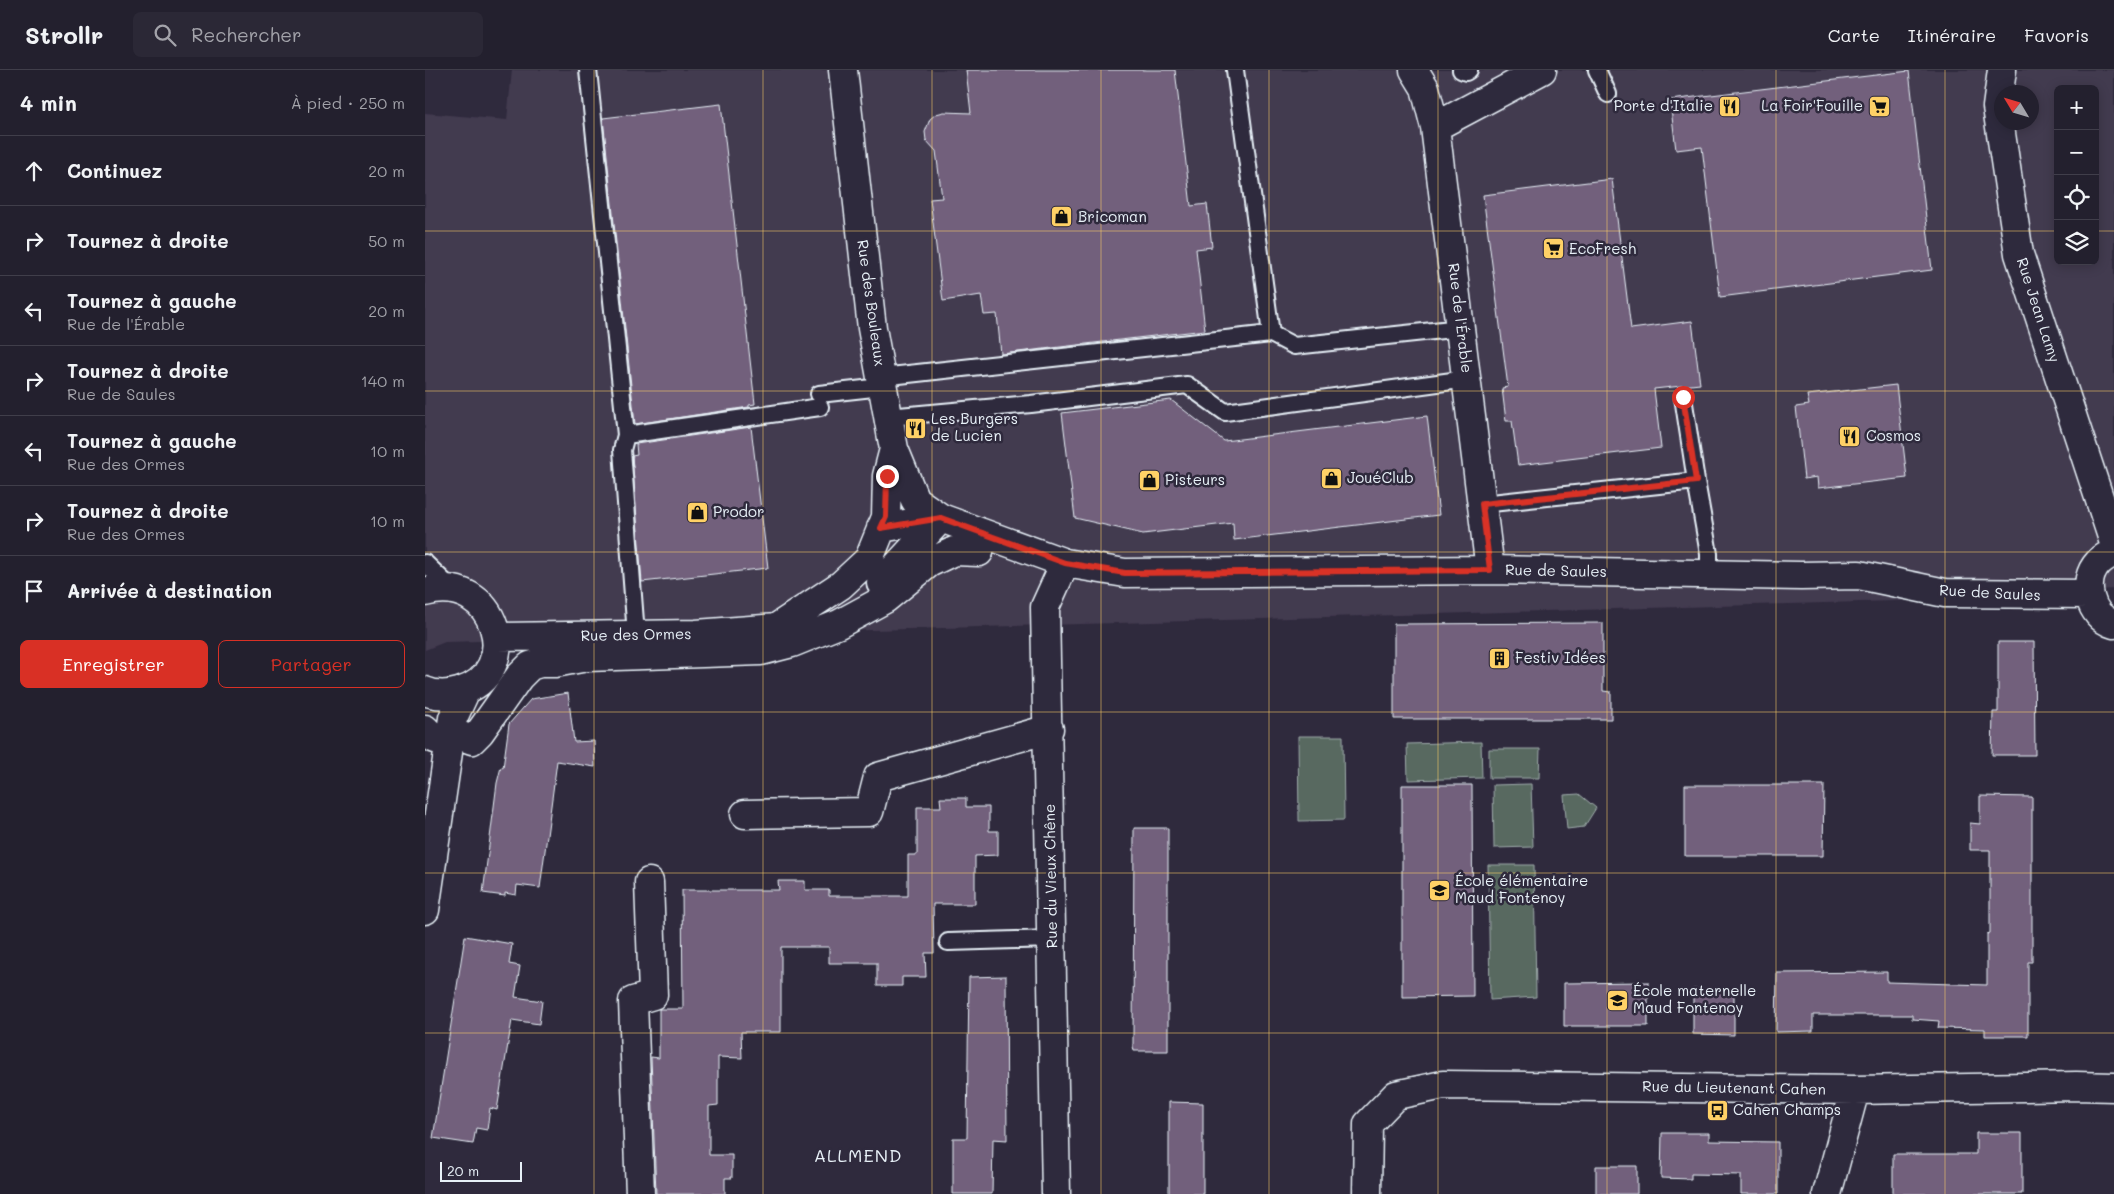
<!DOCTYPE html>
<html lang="fr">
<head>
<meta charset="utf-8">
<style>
	body { margin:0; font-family:Mali,sans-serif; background:#2b2836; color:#f1f3f6 }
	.controls { position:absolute; right:15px; top:15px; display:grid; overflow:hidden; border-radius:8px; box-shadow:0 2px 12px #0003 }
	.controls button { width:45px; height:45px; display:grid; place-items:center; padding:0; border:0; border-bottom:1px solid #403e4a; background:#23202e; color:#f1f3f6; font:25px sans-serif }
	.compass { position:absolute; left:1569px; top:15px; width:45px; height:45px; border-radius:50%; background:#23202e; box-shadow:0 2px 12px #0003; rotate:308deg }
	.scale { position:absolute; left:15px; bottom:12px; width:82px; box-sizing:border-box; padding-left:5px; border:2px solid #e8f1f8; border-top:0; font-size:14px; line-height:18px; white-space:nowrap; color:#e8f1f8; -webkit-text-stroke:4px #2f2a3d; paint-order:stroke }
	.stop { position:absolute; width:15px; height:15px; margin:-11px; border:4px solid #d93025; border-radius:50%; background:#fff }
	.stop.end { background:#d93025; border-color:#fff; box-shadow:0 1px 5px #0008 }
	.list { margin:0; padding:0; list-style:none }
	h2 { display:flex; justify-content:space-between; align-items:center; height:65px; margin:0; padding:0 20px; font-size:21px }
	h2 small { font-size:16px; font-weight:400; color:#a3a3aa }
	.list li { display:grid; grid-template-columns:32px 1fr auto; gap:15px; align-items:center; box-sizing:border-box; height:70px; padding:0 20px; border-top:1px solid #403e4a }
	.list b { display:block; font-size:19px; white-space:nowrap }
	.list p { margin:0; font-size:16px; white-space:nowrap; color:#a3a3aa }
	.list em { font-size:16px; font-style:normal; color:#a3a3aa }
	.actions { display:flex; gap:10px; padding:15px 20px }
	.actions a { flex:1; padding:11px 0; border:1px solid #d93025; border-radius:8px; text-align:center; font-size:18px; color:#d93025 }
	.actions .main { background:#d93025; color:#fff }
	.icon { flex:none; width:28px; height:28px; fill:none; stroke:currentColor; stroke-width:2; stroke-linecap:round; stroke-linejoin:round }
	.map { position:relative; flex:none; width:1689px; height:1124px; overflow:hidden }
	header { display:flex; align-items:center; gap:30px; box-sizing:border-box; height:70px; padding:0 25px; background:#23202e; border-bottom:1px solid #403e4a }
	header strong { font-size:24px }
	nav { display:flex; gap:28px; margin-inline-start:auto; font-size:18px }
	.search { width:350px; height:45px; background:#2b2836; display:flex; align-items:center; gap:12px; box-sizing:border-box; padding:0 18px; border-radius:8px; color:#a3a3aa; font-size:19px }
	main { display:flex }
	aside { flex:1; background:#23202e }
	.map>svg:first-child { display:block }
</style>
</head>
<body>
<header>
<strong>Strollr</strong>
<div class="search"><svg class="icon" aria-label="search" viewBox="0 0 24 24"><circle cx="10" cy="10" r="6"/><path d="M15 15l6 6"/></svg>Rechercher</div>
<nav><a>Carte</a><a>Itinéraire</a><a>Favoris</a></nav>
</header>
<main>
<aside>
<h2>4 min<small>À pied · 250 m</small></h2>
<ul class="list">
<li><svg class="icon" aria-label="ahead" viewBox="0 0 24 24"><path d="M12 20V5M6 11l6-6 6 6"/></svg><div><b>Continuez</b></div><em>20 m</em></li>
<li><svg class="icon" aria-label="right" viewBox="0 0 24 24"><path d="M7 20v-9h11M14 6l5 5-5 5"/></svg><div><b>Tournez à droite</b></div><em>50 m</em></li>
<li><svg class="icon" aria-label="left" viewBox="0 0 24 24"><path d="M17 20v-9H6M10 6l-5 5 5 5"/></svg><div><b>Tournez à gauche</b><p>Rue de l'Érable</p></div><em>20 m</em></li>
<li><svg class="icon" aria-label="right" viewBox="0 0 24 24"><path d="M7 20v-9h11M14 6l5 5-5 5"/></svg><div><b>Tournez à droite</b><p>Rue de Saules</p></div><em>140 m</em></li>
<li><svg class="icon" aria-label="left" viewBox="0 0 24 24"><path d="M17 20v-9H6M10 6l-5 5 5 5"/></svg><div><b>Tournez à gauche</b><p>Rue des Ormes</p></div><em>10 m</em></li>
<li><svg class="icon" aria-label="right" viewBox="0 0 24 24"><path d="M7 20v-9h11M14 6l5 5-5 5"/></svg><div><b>Tournez à droite</b><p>Rue des Ormes</p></div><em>10 m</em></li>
<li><svg class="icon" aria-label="arrive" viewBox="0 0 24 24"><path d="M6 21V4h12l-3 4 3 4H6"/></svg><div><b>Arrivée à destination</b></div></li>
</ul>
<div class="actions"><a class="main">Enregistrer</a><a>Partager</a></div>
</aside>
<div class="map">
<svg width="1689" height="1124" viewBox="0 0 1689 1124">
	<rect width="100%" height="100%" fill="#2f2a3d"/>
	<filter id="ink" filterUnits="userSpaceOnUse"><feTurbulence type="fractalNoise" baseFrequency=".02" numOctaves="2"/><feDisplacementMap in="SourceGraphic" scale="10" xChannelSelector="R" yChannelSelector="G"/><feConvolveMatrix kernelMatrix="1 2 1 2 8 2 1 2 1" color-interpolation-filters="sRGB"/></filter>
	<g filter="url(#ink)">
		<!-- built -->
		<path fill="#433a50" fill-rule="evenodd" d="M87,0H1689V519L1470,531L20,572L0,580V43L82,50ZM1633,19H1670V191H1633ZM1576,22H1606V52H1576Z"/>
		<!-- green -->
		<path fill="#586961" stroke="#a0adac" d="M873,666H918L919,750L874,751Z
			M1056,672L1057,708L983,710L982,674Z
			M1064,679H1115L1114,708H1064Z
			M1106,714L1108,777L1069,778L1068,715Z
			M1154,724L1171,738L1159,757L1142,759L1139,725Z
			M1063,795H1109L1111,927L1065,930Z"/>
		<!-- building -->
		<path fill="#72617c" stroke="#e8f1f8" d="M541,0H750L766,136L782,134L787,177L771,179L780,260L576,284L572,244L559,245L556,225L518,231L505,129L517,128L511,81L501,70L500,62L505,49L511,44L519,42L546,43Z
			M1484,1L1507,200L1295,227L1277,77L1251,80L1245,30Z
			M296,34L330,334L324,335V337L210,354L178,48Z
			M1187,109L1206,259L1267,251L1275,314L1229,319L1236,378L1093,395L1087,351H1081L1077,318L1083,317L1058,125Z
			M1471,315L1482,408L1393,418L1392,407L1379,409L1371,337L1384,335L1382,325Z
			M746,330L799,371L1002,346L1014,445L809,470L808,453L718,464L650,448L637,343Z
			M326,357L343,498L217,512L207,386L212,385L211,374Z
			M1178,553V621L1186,622V649H969V554Z
			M1573,572H1609L1610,685H1567L1568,642H1573Z
			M143,623L149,672L169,671L170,697L132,691L115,818L92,815L91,825L80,823V826L58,823L72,713L76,697L78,698L84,654L106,629Z
			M977,715H1047L1048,926L977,927Z
			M1260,715H1399L1398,786H1260Z
			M1555,726L1607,727V892H1603V966H1560V959L1513,958L1514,951L1487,949V945H1388V961L1351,962L1352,903L1462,902V912L1562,915V864L1565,863V780H1545V753L1555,754Z
			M515,728H541V737H564V761H573V785L550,786V834H508L509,883H500L501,907H477V916H452V893H404V877H356V962H316L317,988L293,987V1035L284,1036V1085H307V1108H300V1124H231L226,987L234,988V939H258L257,820H354L353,811H380V820H404V826H483V785H492V737H516Z
			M709,758H743V981H709L708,976Z
			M40,866L87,874L84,894L95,896L90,927L117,931L114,954L87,950L72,1040L65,1038L62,1060L51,1058L48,1074L8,1068Z
			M581,906L582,1070L568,1069L567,1124H528V1068H542L544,907Z
			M1223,912V956H1139V913Z
			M1268,919H1309V965L1268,964Z
			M744,1032L778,1033V1124H744Z
			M1237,1063H1284V1071L1353,1072V1124H1316V1105L1266,1104V1109L1236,1108Z
			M1551,1063H1597V1124H1468V1084H1551Z
			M1171,1096H1212V1124H1171Z"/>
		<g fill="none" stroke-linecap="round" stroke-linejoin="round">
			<defs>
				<path id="service" d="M163,0L201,365L197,380L211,565
					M810,0L846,264L869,276L1036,258
					M1036,0L1041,2L1044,0
					M1172,0L1183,24
					M456,307L846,264
					M394,324L457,317
					M1258,327L1271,411
					M463,347L606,334L762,315L800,342L1042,309
					M201,365L395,337
					M1057,434L1271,411L1284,484V503
					M0,493L27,519
					M523,872L628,869"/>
				<path id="minor" d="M418,0L447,258L469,379L490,430L516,448L640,493L700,503L1065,500L1376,506L1434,505L1520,523L1663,524
					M989,0L1000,18L1010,57L1065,500
					M1577,0L1572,37L1594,184L1689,473
					M1010,57L1117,0
					M456,458L516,448
					M1689,482C1684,485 1677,488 1673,493C1656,511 1664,547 1689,554
					M456,513L516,448
					M0,522C71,501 101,603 34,622C23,625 11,626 0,621
					M351,558L416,515L444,489L461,447L462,406L469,379
					M72,567L271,564L379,556
					M0,659L10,669L26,662L47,670L55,662L94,607L105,596L115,593H130L162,587L336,581L367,573L414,554L460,529L504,493L529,481L554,482
					M320,744L444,742L453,707L624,659
					M0,840L28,648L41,620
					M215,1124L208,931L228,925L224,812
					M631,1124L620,537L640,493
					M942,1124L943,1054L971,1025L1018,1015L1430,1020L1651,1016L1689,1017
					M1402,1124L1430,1020"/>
			</defs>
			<!-- service casing -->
			<use href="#service" stroke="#e8f1f8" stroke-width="20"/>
			<!-- minor casing -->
			<use href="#minor" stroke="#e8f1f8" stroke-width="31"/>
			<!-- service -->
			<use href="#service" stroke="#2f2a3d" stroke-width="16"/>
			<!-- minor -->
			<use href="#minor" stroke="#2f2a3d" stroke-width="28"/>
		</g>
	</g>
	<g fill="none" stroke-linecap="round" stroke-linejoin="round" filter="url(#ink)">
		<!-- route -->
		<path stroke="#d93025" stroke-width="6" d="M462,406L461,447L456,458L516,448L640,493L700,503L1065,500L1057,434L1271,411L1258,327"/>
	</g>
	<!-- grid -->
	<path fill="none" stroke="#ffd166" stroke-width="1" stroke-opacity="0.55" d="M169,0V1124M338,0V1124M507,0V1124M676,0V1124M844,0V1124M1013,0V1124M1182,0V1124M1351,0V1124M1520,0V1124M0,161H1633M1670,161H1689M0,321H1689M0,482H1689M0,642H1689M0,803H1689M0,963H1689"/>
	<!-- icons -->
	<defs>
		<symbol id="restaurant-square" viewBox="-11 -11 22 22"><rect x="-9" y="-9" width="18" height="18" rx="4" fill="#ffd166" stroke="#2f2a3d"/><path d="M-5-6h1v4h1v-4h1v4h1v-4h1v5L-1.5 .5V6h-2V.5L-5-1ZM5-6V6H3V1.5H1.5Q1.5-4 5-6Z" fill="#111"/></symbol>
		<symbol id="supermarket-square" viewBox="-11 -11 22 22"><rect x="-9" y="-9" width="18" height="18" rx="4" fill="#ffd166" stroke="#2f2a3d"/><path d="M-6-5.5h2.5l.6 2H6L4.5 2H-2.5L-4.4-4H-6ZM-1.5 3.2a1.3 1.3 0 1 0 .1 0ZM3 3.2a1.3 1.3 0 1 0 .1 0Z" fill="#111"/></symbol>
		<symbol id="shop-square" viewBox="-11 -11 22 22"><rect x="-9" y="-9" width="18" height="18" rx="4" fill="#ffd166" stroke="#2f2a3d"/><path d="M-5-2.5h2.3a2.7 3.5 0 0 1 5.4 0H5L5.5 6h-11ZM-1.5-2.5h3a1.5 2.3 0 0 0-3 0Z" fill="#111"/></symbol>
		<symbol id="building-square" viewBox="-11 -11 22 22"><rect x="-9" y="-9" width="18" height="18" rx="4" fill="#ffd166" stroke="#2f2a3d"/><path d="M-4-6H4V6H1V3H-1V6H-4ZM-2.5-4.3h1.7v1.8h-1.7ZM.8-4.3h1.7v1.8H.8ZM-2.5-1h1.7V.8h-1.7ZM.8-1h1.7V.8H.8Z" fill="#111"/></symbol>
		<symbol id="school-square" viewBox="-11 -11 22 22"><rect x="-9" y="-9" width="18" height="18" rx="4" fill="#ffd166" stroke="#2f2a3d"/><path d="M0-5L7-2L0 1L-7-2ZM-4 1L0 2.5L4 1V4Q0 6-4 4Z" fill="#111"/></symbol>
		<symbol id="bus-square" viewBox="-11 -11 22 22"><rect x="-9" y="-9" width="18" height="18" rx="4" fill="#ffd166" stroke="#2f2a3d"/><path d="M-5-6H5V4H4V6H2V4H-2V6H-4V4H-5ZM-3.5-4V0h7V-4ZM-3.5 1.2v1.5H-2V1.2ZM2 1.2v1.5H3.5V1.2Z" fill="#111"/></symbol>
	</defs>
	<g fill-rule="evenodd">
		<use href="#restaurant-square" x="1292" y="24" width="25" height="25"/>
		<use href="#supermarket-square" x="1442" y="24" width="25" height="25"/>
		<use href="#shop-square" x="624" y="134" width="25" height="25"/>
		<use href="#supermarket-square" x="1116" y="166" width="25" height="25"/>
		<use href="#restaurant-square" x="478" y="346" width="25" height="25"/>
		<use href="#restaurant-square" x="1412" y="354" width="25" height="25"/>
		<use href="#shop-square" x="894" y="396" width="25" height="25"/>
		<use href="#shop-square" x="712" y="398" width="25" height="25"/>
		<use href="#shop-square" x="260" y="430" width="25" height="25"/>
		<use href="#building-square" x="1062" y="576" width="25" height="25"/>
		<use href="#school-square" x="1002" y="808" width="25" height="25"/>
		<use href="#school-square" x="1180" y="918" width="25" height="25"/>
		<use href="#bus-square" x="1280" y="1028" width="25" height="25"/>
	</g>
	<g text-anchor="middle" stroke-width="5" stroke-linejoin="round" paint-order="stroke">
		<!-- poi labels -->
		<g font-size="15" fill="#e8f1f8" stroke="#2f2a3d" text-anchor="start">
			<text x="1288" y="41" text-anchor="end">Porte d'Italie</text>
			<text x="1438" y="41" text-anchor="end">La Foir'Fouille</text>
			<text x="653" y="152">Bricoman</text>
			<text x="1144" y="184">EcoFresh</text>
			<text x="506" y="354">Les Burgers<tspan x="506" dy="17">de Lucien</tspan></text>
			<text x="1441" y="371">Cosmos</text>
			<text x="922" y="413">JouéClub</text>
			<text x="740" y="415">Pisteurs</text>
			<text x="288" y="447">Prodor</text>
			<text x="1090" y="593">Festiv Idées</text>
			<text x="1030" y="816">École élémentaire<tspan x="1030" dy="17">Maud Fontenoy</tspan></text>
			<text x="1208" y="926">École maternelle<tspan x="1208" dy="17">Maud Fontenoy</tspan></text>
			<text x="1308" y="1045">Cahen Champs</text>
		</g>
		<!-- street labels -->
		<g font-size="15" fill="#e8f1f8" stroke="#2f2a3d">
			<text transform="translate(446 233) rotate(82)" y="5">Rue des Bouleaux</text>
			<text transform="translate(1613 240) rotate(72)" y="5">Rue Jean Lamy</text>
			<text transform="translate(1035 248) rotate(83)" y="5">Rue de l'Érable</text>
			<text transform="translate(1131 501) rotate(1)" y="5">Rue de Saules</text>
			<text transform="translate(1565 523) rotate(3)" y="5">Rue de Saules</text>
			<text transform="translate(211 565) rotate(-1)" y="5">Rue des Ormes</text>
			<text transform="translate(626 806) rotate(-91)" y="5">Rue du Vieux Chêne</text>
			<text transform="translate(1309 1018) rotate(1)" y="5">Rue du Lieutenant Cahen</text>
		</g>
		<!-- quarter labels -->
		<g font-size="18" letter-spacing="1" fill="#e8f1f8" stroke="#2f2a3d">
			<text x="433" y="1092">ALLMEND</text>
		</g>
	</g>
</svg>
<div class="controls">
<button>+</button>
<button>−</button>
<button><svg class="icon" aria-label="locate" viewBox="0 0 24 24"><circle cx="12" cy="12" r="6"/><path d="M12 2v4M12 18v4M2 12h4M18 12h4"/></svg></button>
<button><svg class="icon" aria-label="layers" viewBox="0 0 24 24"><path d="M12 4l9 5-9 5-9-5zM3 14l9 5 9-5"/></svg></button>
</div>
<svg class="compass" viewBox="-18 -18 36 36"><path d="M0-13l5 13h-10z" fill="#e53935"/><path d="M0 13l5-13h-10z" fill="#a3a3aa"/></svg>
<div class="scale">20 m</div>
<div class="stop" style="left:1258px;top:327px"></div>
<div class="stop end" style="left:462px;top:406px"></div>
</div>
</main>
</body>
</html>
